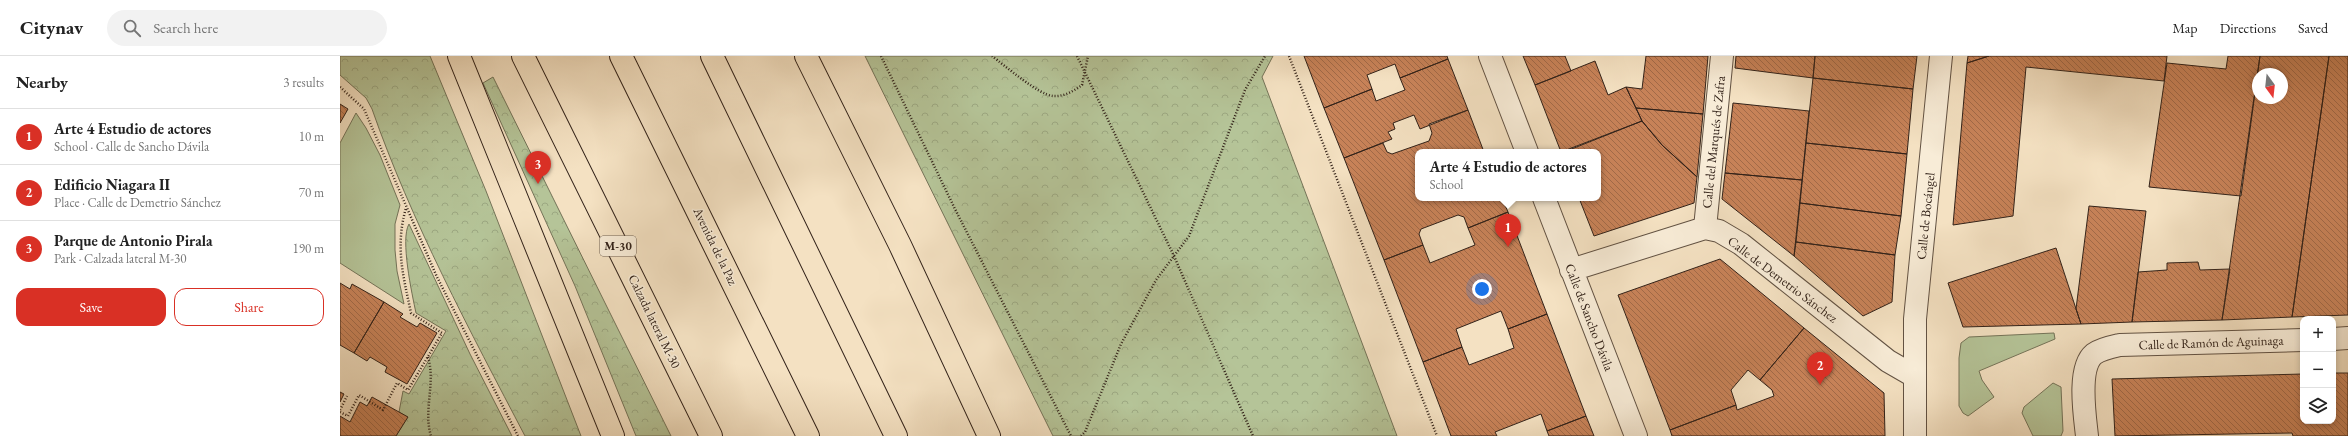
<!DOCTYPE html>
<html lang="en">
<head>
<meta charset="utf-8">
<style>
	body { margin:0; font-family:"EB Garamond",serif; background:#f2f2f2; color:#222 }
	.controls { position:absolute; right:12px; bottom:12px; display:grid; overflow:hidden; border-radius:8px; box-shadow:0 2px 6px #0003 }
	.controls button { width:36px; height:36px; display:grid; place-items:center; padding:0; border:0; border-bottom:1px solid #e0e0e0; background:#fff; color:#222; font:20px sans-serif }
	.compass { position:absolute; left:1912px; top:12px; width:36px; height:36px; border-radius:50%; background:#fff; box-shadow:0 2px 6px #0003; rotate:165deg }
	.you { position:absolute; left:1142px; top:233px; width:14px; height:14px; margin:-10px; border:3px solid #fff; border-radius:50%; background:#1a73e8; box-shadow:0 0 0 6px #1a73e833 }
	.badge { display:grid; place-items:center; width:26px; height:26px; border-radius:50%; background:#d93025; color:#fff; font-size:13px; font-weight:700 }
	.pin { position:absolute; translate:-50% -33px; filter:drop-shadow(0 1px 2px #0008) }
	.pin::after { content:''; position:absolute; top:21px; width:14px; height:12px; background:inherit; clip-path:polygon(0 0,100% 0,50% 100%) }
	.popup { position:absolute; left:1075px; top:93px; width:186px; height:52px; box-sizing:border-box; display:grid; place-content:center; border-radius:8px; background:#fff; filter:drop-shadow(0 1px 3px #0005); font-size:13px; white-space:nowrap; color:#767676 }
	.popup b { font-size:15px; color:#222 }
	.popup::after { content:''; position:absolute; left:50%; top:100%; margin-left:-8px; border:8px solid transparent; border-top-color:#fff }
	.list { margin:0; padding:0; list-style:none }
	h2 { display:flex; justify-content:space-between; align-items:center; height:52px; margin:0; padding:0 16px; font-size:17px }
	h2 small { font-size:13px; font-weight:400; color:#767676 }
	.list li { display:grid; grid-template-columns:26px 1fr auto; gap:12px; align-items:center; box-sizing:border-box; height:56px; padding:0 16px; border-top:1px solid #e0e0e0 }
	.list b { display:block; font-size:15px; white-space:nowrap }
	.list p { margin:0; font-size:13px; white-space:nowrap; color:#767676 }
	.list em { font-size:13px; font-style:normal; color:#767676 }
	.actions { display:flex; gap:8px; padding:12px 16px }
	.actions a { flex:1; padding:9px 0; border:1px solid #d93025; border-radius:12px; text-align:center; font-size:14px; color:#d93025 }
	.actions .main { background:#d93025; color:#fff }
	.icon { flex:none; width:22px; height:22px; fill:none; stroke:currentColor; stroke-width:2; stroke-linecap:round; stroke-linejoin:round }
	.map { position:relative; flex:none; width:2008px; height:380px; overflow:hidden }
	header { display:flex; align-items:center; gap:24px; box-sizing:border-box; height:56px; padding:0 20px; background:#fff; border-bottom:1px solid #e0e0e0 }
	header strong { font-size:19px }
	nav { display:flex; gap:22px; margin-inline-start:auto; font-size:14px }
	.search { width:280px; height:36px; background:#f2f2f2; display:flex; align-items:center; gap:10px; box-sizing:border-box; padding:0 14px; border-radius:22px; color:#767676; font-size:15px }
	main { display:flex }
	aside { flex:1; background:#fff }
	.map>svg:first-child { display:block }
</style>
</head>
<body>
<header>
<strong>Citynav</strong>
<div class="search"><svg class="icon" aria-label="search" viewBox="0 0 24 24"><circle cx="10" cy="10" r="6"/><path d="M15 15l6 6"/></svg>Search here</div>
<nav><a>Map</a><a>Directions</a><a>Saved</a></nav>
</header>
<main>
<aside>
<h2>Nearby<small>3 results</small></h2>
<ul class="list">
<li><span class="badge">1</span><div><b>Arte 4 Estudio de actores</b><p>School · Calle de Sancho Dávila</p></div><em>10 m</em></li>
<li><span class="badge">2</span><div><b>Edificio Niagara II</b><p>Place · Calle de Demetrio Sánchez</p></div><em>70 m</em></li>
<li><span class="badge">3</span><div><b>Parque de Antonio Pirala</b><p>Park · Calzada lateral M-30</p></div><em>190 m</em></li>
</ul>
<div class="actions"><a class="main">Save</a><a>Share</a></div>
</aside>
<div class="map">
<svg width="2008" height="380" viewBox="0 0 2008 380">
	<defs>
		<pattern id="park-crowns" width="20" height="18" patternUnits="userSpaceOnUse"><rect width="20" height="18" fill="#b5c498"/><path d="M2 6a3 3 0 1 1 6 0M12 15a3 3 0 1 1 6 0" fill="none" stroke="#9ca882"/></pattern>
		<pattern id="building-back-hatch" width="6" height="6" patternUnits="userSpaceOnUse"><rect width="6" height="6" fill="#c78258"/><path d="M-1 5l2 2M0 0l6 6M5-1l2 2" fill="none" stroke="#a26a48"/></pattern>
	</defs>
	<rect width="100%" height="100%" fill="#f4e1c2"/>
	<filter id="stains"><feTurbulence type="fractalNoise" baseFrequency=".005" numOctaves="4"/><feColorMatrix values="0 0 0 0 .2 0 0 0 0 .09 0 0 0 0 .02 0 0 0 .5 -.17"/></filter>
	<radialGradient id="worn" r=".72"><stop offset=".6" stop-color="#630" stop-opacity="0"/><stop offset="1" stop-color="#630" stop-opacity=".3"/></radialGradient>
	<!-- grass -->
	<path fill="#b5c498" stroke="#747358" d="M16,57L26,72L40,99L60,149L55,168V194L57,215L64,248L0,207V87Z
		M1714,277L1715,283L1639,315L1642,324L1654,341L1628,360L1623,357L1619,350V302L1621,287L1629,281Z
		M1713,327L1721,331L1723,375L1721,380H1693L1682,357L1684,351Z"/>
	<!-- park -->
	<path fill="url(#park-crowns)" stroke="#747358" d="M0,0H90L146,135L241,380H185C130,275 71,165 32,53L26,42L0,19Z
		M525,0H933L922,21L1057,380H713Z
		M153,21L331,380H296L235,230L143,27Z
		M69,168L130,298L172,380H56L67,361L59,356L63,335L69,338L106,275L76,257C72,238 60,183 69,168Z"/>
	<!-- building -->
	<path fill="url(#building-back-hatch)" stroke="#322219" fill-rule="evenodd" d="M964,0H1107L1108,3L1060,22L1055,8L1027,19L1032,33L984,52Z
		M1183,0H1225L1231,15L1195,29Z
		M1306,0H1368L1363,58L1296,52L1286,31L1302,33Z
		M1396,0H1475L1473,22L1395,12Z
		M1475,0H1577L1573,33L1473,22Z
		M1628,0H1649L1627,7Z
		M1649,0H1827L1824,25L1686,11L1673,160L1613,169L1627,7Z
		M1888,0H1920L1901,140L1809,131L1827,7L1886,13Z
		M1920,0H1989L1952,261L1882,264ZM1918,18H1942V42H1918Z
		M1989,0H2008V259L1952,261Z
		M1108,3L1128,54L1080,73L1074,59L1053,67L1055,73L1048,76L1052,83L1004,102L984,52L1032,33L1036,45L1065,34L1060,22Z
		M1255,5L1268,39L1286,31L1302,65L1221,96L1195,29Z
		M1473,22L1573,33L1567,98L1466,87Z
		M1393,47L1469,55L1462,124L1385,117Z
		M0,48L8,53L0,67Z
		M1296,52L1363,58L1357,121L1322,89L1302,65Z
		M1128,54L1144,96H1078V142H1162L1168,156L1128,172L1124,161L1118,159L1081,173L1079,178L1083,189L1044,204L1004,102L1043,87L1047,96L1052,98L1089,85L1092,77L1089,68Z
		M1302,65L1322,89L1357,121L1354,147L1254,180L1239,142H1258V96H1224Z
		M1466,87L1567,98L1561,160L1460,147Z
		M1385,117L1462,124L1454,200L1382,143Z
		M1460,147L1561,160L1555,199L1456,186Z
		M1749,150L1806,155L1792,266L1741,268L1736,253Z
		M1168,156L1207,258L1168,273L1161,255L1116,273L1122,291L1083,306L1044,204L1083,189L1090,207L1135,189L1128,172Z
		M1456,186L1555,199L1552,246L1523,260L1454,200Z
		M1716,192L1741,268L1623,271L1608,227Z
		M1380,203L1464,272L1420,324L1408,314L1391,334L1396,349L1330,374L1278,239Z
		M1858,206L1860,214L1890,213L1882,264L1792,266L1798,216L1827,214V207Z
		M0,227L10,233L12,228L44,246L14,297L0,289Z
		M44,246L63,258L60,261L77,271L80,267L97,277L67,328L45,316L47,311L30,301L27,305L14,297Z
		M1207,258L1246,360L1207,375L1201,358L1155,376L1157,380H1111L1083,306L1122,291L1129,309L1174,292L1168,273Z
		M1464,272L1544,337L1545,380H1332L1330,374L1396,349L1397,354L1434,340L1432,334L1420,324Z
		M1993,317H2008V380H1953L1952,377L1775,380L1772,323L1963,318V365H1993Z
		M0,336L4,338L0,346Z
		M32,341L68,361L56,380H0V360L10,366L20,346L27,350Z
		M1246,360L1254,380H1209L1207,375Z"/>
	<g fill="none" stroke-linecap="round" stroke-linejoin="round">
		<defs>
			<path id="minor" d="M1150,0L1187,96
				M1204,142L1296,380
				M1365,172L1382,0
				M1231,214L1365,172L1379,175L1401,188L1548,305L1574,320
				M1993,283L2008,282
				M1575,380V263L1601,0
				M1747,380C1745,361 1737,312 1754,298C1761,293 1771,291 1780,289L1963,284"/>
			<path id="highway" d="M119,0L273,380
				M183,0L371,380
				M281,0L468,380
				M372,0L556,380
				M466,0L560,189L649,380"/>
		</defs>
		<!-- minor casing -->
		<use href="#minor" stroke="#625243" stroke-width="24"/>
		<!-- highway casing -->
		<use href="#highway" stroke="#322219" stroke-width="24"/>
		<!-- path -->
		<path stroke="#322219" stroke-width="2.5" stroke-dasharray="1 2" stroke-linecap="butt" d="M541,0L615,153L731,380
			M652,0C664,9 699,39 713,40C723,41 734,35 742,29L748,0
			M737,0L834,200L913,380
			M949,0L1097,380
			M0,31L24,53L97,221L178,380
			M88,301C96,327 83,354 91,380
			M0,354L7,340
			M0,356L8,360L19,339L43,354L57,327L68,334L102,277L71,257C63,219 55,190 66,152
			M741,380L745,376L781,288L816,224L849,180L905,34L925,0"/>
		<!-- minor -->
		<use href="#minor" stroke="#f8ecd7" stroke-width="22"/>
		<!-- highway -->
		<use href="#highway" stroke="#f4e1c2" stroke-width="22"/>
	</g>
	<g text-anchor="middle" stroke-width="3" stroke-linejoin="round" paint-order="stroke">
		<!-- shield labels -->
		<rect fill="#f8ecd7" stroke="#6d5f52" stroke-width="1" x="260" y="180" width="36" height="20" rx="3"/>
		<g font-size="12" font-weight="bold" fill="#322219">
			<text x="278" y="194">M-30</text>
		</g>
		<!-- street labels -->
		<g font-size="13" fill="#322219" stroke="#f8ecd7">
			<text transform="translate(1373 86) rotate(-84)" y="5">Calle del Marqués de Zafra</text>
			<text transform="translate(1585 160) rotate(-84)" y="5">Calle de Bocángel</text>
			<text transform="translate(376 190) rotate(64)" y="5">Avenida de la Paz</text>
			<text transform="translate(1443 223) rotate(37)" y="5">Calle de Demetrio Sánchez</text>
			<text transform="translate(1250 261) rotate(69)" y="5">Calle de Sancho Dávila</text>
			<text transform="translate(315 265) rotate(64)" y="5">Calzada lateral M-30</text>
			<text transform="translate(1871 286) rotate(-2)" y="5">Calle de Ramón de Aguinaga</text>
		</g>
	</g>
	<rect width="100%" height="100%" filter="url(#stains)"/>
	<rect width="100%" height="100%" fill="url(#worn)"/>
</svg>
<div class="controls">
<button>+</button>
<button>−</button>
<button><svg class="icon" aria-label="layers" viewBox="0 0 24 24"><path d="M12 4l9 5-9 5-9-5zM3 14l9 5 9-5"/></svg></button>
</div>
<svg class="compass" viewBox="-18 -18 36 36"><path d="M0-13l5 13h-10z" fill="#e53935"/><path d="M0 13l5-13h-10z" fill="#767676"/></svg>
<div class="you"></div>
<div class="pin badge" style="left:1168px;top:191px">1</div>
<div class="popup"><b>Arte 4 Estudio de actores</b>School</div>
<div class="pin badge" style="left:1480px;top:329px">2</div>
<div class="pin badge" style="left:198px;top:128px">3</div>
</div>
</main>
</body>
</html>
